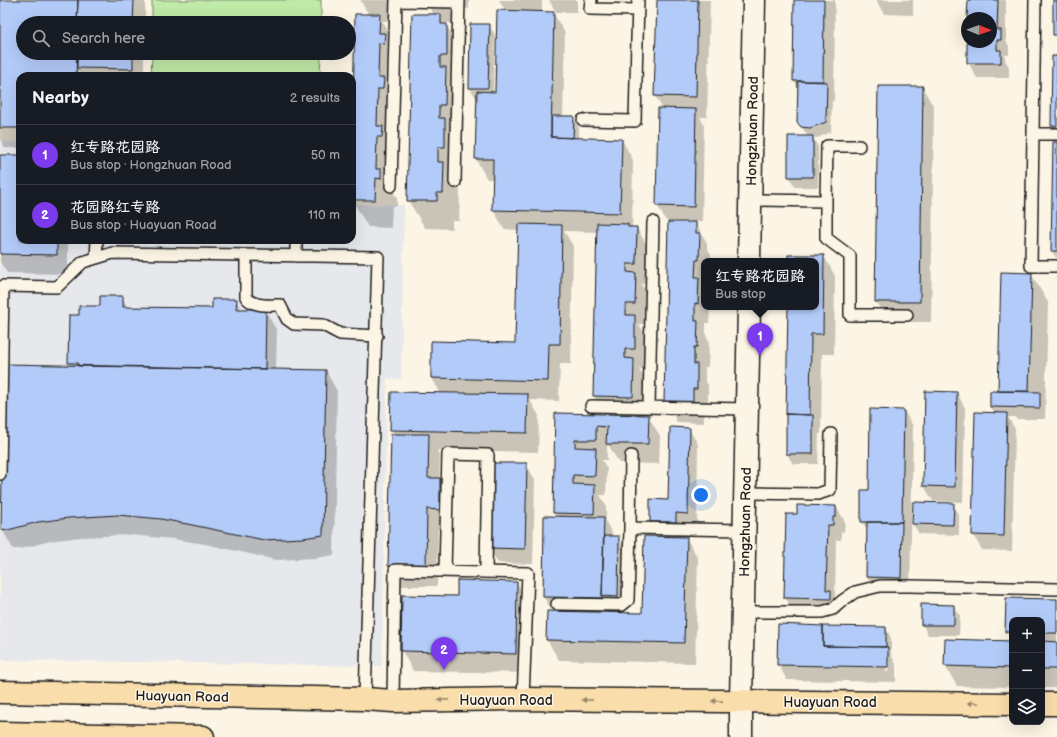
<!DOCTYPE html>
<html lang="en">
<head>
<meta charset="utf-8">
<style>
	body { margin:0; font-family:"Balsamiq Sans","LXGW WenKai TC",sans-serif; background:#20242c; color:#f1f3f6 }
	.controls { position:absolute; right:12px; bottom:12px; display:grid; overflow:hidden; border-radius:8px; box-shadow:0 4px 16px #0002 }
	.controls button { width:36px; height:36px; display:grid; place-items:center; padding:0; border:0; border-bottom:1px solid #363941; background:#171b24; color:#f1f3f6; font:20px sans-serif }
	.compass { position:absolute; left:961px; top:12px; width:36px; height:36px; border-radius:50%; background:#171b24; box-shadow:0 4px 16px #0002; rotate:91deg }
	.you { position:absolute; left:701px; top:495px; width:14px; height:14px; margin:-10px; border:3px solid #fff; border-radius:50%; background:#1a73e8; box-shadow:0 0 0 6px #1a73e833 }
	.badge { display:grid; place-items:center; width:26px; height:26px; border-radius:50%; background:#7c3aed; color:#fff; font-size:13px; font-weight:700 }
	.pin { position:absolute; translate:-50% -33px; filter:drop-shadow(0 1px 2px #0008) }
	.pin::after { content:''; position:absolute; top:21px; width:14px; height:12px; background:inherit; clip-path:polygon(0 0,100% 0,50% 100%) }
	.popup { position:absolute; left:701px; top:258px; width:118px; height:52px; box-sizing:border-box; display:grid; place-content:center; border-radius:8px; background:#171b24; filter:drop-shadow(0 1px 3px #0005); font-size:13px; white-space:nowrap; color:#9ea1a6 }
	.popup b { font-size:15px; color:#f1f3f6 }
	.popup::after { content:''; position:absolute; left:50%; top:100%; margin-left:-8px; border:8px solid transparent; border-top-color:#171b24 }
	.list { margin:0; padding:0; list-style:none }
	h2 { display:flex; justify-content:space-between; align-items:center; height:52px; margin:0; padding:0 16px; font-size:17px }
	h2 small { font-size:13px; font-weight:400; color:#9ea1a6 }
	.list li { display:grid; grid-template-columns:26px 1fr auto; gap:12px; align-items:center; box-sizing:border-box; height:60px; padding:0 16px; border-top:1px solid #363941 }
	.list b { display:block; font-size:15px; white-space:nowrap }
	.list p { margin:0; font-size:13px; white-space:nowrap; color:#9ea1a6 }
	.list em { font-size:13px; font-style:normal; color:#9ea1a6 }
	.icon { flex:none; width:22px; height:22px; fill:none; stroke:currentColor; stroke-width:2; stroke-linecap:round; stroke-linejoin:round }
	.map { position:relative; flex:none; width:1057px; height:737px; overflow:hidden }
	.search { position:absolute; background:#171b24; box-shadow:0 4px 16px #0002; left:16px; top:16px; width:340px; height:44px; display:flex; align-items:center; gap:10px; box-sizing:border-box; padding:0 14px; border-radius:22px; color:#9ea1a6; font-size:15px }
	.panel { position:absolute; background:#171b24; box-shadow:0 4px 16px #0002; left:16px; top:72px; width:340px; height:172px; border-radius:12px }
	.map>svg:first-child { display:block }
</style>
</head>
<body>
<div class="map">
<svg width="1057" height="737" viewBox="0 0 1057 737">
	<rect width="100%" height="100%" fill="#fcf5e5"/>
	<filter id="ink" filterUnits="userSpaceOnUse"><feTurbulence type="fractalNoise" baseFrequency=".025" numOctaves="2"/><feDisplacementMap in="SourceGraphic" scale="8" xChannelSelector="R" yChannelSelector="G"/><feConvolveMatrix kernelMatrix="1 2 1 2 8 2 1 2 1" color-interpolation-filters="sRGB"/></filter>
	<g filter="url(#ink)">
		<!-- built -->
		<path fill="#e6e8eb" d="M0,141L20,142V240H352V204L404,205L401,379H387L382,666L0,660Z"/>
		<!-- green -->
		<path fill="#c0eaa7" stroke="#6e8362" d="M152,0H321V23H152Z
			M152,53H321L320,76H151Z"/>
		<!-- shadow -->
		<path fill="#0003" fill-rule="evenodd" d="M0,0H145V23H23V53H144V76H20V148H5L0,139Z
			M360,0H402L396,6V21H382L395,43V53L401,62L400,71H395L394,98L399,107V117H394L393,146L398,155V165L393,164L392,190L397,198V206H392L391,228L368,227L352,200L369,15Z
			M426,0H469V9L464,8L463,23H445L463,53L453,180L460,191L459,221H452V229L425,228L408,200L434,15Z
			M499,0H542V12L553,13L565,33L563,117H573L579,128V139L622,140L633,160L632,228H637L648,248L647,284H641L647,294L646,324H639L646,336V369H639L645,380L644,416H648L660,436L659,464L619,463L609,446H607V460H602L607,469L606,495H600L606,506V522L614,537H618L624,547L623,607H614V613L643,614L660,537L651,522L669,501L689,429L698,444L697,529L685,528L684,538H686L698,558L695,663L559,660L547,640L548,612H552L544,597L545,517H557L554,513L556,414L605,415L594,396L598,232L564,231L573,246L571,364H560L559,401L530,400L539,416L538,452L437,450L440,455L439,479L451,499V529H438L437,586H401L389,566L394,435L391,429L441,394L432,378V342L516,344L518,230L504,229L493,209L494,179H487L476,159L477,98H476L470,88L489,25L495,35L493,93H496L506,12Z
			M549,0H577V12H556Z
			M658,0H710L707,117H700L704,125L702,222L666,221L657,205L663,109L655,96Z
			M795,0H835L834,101H832L831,132L817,138L813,137L818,147V187H795L789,176L808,137L798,121L799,89L794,81Z
			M876,0H913V15L884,14Z
			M969,0H1006V41L1009,46V55H1005V60L1009,67V78H977L968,62V42H991V18H968Z
			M1057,57V134L1052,126Z
			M922,87L934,107L931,322H888L876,301Z
			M1057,143V259L1052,251Z
			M0,156H20V240H68V274L7,273L0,262Z
			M696,223L707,243V248L711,254V261H704V307H710L709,323H706V336L709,342L708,367H705V380L708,385V408H704V423L677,422L666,402Z
			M824,256L835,276L834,354H822L821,434H819L818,464H793L787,454L789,307H816V261H789Z
			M1031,274L1048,302L1045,419H1016L1015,417H1008L1015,429L1012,551L982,550L973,535L995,414L991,407L1000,392L999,391Z
			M122,297L128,308L213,309L236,300L242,310H265L277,331L276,370L326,371L337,391L334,555L315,558L276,560L205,544L173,539L130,535L81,537L50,541L20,549H13L2,529L5,365L71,367L69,363L80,316Z
			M957,393L965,408L963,502L933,501L924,486Z
			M904,411L913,426L910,593L876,592L867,577L868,532L862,521L870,491Z
			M526,464L535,480L533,564L498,563L489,548Z
			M953,504L959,514V535L919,534L913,524Z
			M836,506L845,522L844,532H841V540H836L835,598L840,606V614L794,613L785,597L798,515Z
			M517,583L528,603L527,673L413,671L402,651L458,597Z
			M1007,599L1057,600V688H1042V620H1012V641L1006,632Z
			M954,606L960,616L959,635H928L922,624Z
			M886,628L891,638V655L896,664V682L787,680L778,664ZM887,662H889L888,672H886Z
			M946,640L1012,642V687L957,686L945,666Z"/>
		<!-- building -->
		<path fill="#b3cbf9" stroke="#1c1c1c" d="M0,0H78L77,23H23V53H77L76,76H20V128H0Z
			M78,0H134L133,23H77Z
			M657,0H698L696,97L654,96Z
			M794,0H824L823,81H793Z
			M968,0H998L997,30H1001V40H997V50H1001V63H967V42H991V18H967Z
			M1053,0H1057V35H1053Z
			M497,10L554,12L551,137L622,139L620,213L492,210L493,159H475L477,91L495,92Z
			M355,14H380L379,33H385L384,44L379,43L378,78H384L383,89H378L377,126H383L382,137H377L376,169H381V179L376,178L375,200H352V152Z
			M412,14H441V24H447V56H440V67H446L445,105H439V118H445V147H438V162H444L443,193H437V201H407Z
			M470,24H490L488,88H469Z
			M77,53H133V69L77,68Z
			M1052,56H1057V126H1051Z
			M798,81L827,82L826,122L810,128L801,127L797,122Z
			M878,86H923L920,302H875Z
			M658,108L696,109L694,207L656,206Z
			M551,116H574L573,138L551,137Z
			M788,136H813V177H788Z
			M1053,142H1057V251H1051Z
			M0,155H20V240H57V255L0,254Z
			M668,222H696V233H700L699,260H696L695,277H699L698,304L695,303V321H698L697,347H694V364H697V389H693V403H664Z
			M597,223L628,224V227H637L636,264H627V272L636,273L635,304H626V315H635V349H625V358L634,359L633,397L593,396Z
			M518,224L562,225L560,344H549L548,381L431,378V341L515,343Z
			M788,255H824L823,334H811L810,415L786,414L788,307H816V261H788Z
			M1001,272L1032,273L1029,391H998Z
			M100,296H123V307L212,308V299H237L236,309H266L265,369L78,366V363H68L69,315H79V306H100Z
			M4,364L326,370L323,535L303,538L264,540L192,525L161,519L118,515L69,518L38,522L8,530L1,529Z
			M925,391L957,392L955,487L923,486Z
			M990,391L1040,392V408L990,407Z
			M391,392L528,394L527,433L390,430Z
			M870,409L904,410L902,522H861V490H869Z
			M975,412L1007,413L1004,536L972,535Z
			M555,413L649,415L648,444H606L607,427L596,426V440H575V447L596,448L595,476L573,475V484L595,485L594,514L553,513Z
			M786,414L813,415V454H786Z
			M670,427L690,428L688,514L676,513V522H650V499L668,500Z
			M391,434H429L428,478H440V510L427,509L426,566H388Z
			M490,463H527L525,549L488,548Z
			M913,502L954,503L953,525L912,524Z
			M797,505L836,506V517H833V525H828L826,590H831V599L784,598L786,514H797Z
			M544,516L604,517L602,598L543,597Z
			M867,522H902L901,578L866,577Z
			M604,536H619L618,597L602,596Z
			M644,536L687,537L684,643L546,640L547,611L642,613Z
			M457,580L517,582L516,654L401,651L402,595L457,596Z
			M1006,598L1057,599V633H1042V620H1012V632H1005Z
			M921,604L954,605V625H921Z
			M778,624L823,626V646L888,647V667L777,665Z
			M823,626L886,627V647L823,646Z
			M945,639L1012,641V668L944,666Z
			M1042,641L1057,642V669H1042Z"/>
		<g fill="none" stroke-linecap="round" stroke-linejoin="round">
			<defs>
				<path id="service" d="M591,0L590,9L638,10
					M1035,0L1031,266H1057
					M396,1L459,2
					M583,120L635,121L638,0
					M1033,134H1057
					M455,182L459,0
					M391,186L396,0
					M751,200L826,201V238L850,256V315H907
					M826,201L827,146H859
					M246,255V297C253,307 269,305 280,305L287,319L294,324L323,325L340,334L377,336
					M296,256V240
					M96,258L97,240
					M591,406L747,409
					M649,407L653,222
					M0,474L3,286L57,287L83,262L113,253L378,257L365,699
					M745,493L818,494L830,490L831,434
					M630,528L631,456
					M445,571L448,454L488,455L486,572
					M557,604L622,605L628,600L630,528L744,530
					M743,612H822L833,609L842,601L855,592L880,586H909L1057,589
					M393,701L395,570L528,573L523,699"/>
				<path id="tertiary" d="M749,261L754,0
					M741,737V701L749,307"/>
				<path id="primary" d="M0,692L365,699L393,701L523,699L1012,704
					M1042,704H1057
					M0,733L203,737"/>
			</defs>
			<!-- service casing -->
			<use href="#service" stroke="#1c1c1c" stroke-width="14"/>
			<!-- tertiary casing -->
			<use href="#tertiary" stroke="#1c1c1c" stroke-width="25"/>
			<!-- primary casing -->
			<use href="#primary" stroke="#1c1c1c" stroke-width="25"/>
			<!-- service -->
			<use href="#service" stroke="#fcf5e5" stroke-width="11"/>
			<!-- tertiary -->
			<use href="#tertiary" stroke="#fcf5e5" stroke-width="22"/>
			<!-- primary -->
			<use href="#primary" stroke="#f9deab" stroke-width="22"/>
		</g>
		<!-- one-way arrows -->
		<defs><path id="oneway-solid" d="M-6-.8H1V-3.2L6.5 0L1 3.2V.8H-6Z"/></defs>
		<g fill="#96876b">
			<use href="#oneway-solid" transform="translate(443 700) rotate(179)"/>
			<use href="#oneway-solid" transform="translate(587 700) rotate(-179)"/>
			<use href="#oneway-solid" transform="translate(717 701) rotate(-179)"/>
			<use href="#oneway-solid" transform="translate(973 703) rotate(-180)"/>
		</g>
	</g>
	<g text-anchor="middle" stroke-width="3" stroke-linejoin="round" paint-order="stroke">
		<!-- street labels -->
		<g font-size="14" fill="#1c1c1c" stroke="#fcf5e5">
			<text transform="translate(752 131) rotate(-89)" y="5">Hongzhuan Road</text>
			<text transform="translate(745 522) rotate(-89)" y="5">Hongzhuan Road</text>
			<text transform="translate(182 696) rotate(1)" y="5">Huayuan Road</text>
			<text x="506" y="705">Huayuan Road</text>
			<text x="830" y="707">Huayuan Road</text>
		</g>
	</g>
</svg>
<div class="controls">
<button>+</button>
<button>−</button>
<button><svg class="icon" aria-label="layers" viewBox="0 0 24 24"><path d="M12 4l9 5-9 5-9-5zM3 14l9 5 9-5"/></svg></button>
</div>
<svg class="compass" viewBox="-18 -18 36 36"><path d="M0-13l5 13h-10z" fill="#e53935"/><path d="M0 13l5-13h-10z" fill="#9ea1a6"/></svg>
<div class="you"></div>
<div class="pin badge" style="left:760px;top:356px">1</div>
<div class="popup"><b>红专路花园路</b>Bus stop</div>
<div class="pin badge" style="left:444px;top:670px">2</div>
<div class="search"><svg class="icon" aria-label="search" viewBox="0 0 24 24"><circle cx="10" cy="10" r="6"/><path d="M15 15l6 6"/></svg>Search here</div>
<section class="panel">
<h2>Nearby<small>2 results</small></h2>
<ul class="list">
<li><span class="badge">1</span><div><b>红专路花园路</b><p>Bus stop · Hongzhuan Road</p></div><em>50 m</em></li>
<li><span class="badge">2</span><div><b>花园路红专路</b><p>Bus stop · Huayuan Road</p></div><em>110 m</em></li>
</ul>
</section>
</div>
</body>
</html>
